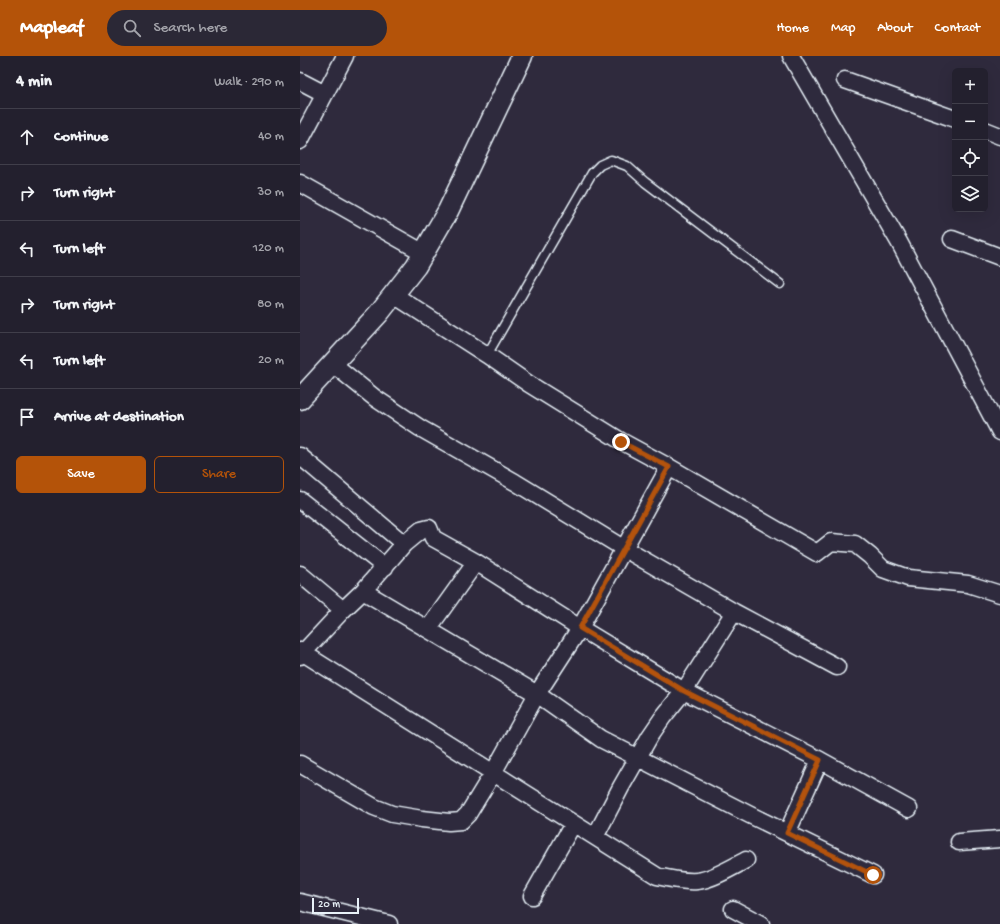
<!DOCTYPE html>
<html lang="en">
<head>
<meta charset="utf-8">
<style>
	body { margin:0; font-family:"Gochi Hand",sans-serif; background:#2b2836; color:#f1f3f6 }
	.controls { position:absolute; right:12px; top:12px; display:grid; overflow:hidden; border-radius:6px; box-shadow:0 4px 16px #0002 }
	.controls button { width:36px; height:36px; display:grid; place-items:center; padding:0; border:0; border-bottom:1px solid #403e4a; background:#23202e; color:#f1f3f6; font:20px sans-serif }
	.scale { position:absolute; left:12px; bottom:10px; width:47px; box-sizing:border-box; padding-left:4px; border:2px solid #e8f1f8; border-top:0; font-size:11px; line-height:14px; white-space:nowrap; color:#e8f1f8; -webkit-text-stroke:3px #2f2a3d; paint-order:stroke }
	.stop { position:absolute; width:12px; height:12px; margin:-9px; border:3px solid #b45309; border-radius:50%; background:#fff }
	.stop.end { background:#b45309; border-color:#fff; box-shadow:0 1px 4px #0008 }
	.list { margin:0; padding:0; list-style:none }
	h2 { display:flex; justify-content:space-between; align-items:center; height:52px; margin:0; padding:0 16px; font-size:17px }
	h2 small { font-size:13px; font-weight:400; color:#a3a3aa }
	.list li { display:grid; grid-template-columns:26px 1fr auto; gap:12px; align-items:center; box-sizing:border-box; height:56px; padding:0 16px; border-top:1px solid #403e4a }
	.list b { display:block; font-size:15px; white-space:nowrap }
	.list em { font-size:13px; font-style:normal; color:#a3a3aa }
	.actions { display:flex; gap:8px; padding:12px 16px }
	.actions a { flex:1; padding:9px 0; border:1px solid #b45309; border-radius:6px; text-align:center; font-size:14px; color:#b45309 }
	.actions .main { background:#b45309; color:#fff }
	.icon { flex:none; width:22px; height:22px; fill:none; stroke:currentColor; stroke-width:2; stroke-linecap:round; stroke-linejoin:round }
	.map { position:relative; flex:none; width:700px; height:868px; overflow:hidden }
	header { display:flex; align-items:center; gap:24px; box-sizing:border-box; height:56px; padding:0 20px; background:#b45309; color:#fff }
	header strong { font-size:19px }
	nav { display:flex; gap:22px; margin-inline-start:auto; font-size:14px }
	.search { width:280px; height:36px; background:#2b2836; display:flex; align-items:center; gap:10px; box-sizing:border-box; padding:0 14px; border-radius:22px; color:#a3a3aa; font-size:15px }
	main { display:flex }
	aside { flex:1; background:#23202e }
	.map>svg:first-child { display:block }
</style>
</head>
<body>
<header>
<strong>Mapleaf</strong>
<div class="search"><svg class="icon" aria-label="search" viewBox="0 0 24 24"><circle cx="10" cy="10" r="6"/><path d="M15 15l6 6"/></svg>Search here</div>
<nav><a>Home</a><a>Map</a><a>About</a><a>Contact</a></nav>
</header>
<main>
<aside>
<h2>4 min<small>Walk · 290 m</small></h2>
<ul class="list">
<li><svg class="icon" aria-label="ahead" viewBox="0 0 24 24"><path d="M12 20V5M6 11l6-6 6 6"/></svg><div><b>Continue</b></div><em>40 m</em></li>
<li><svg class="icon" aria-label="right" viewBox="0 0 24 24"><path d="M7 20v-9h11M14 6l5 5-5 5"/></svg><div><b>Turn right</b></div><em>30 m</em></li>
<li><svg class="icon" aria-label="left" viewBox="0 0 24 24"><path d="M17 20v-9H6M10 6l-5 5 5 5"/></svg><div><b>Turn left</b></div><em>120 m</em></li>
<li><svg class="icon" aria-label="right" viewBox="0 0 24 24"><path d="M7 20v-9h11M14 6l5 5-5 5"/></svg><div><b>Turn right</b></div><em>80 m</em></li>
<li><svg class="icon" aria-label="left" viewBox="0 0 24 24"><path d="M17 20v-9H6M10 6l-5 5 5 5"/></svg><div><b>Turn left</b></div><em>20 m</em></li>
<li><svg class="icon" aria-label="arrive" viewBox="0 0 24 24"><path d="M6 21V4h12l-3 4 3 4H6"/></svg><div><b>Arrive at destination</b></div></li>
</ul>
<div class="actions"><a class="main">Save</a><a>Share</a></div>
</aside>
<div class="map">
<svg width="700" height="868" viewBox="0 0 700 868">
	<rect width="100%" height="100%" fill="#2f2a3d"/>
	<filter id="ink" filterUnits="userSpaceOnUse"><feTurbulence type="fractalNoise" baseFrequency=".025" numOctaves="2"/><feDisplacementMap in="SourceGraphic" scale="8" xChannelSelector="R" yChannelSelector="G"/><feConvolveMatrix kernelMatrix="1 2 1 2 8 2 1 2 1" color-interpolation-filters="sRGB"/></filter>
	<g filter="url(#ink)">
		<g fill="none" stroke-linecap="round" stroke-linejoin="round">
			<defs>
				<path id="service" d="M187,299L292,117L300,109L311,104L327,110L345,126L480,228"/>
				<path id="minor" d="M491,0L599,186L700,376
					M545,24L655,63
					M0,25L25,38
					M685,74L700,80
					M0,85L45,0
					M0,127L124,197
					M652,183L700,201
					M94,239L187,299L229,328L321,385L369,411L517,497L531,486L555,488L570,500L583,513L608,522L668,528L700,538
					M33,308L75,342L120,372L215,426L323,492L434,556L537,611
					M0,400L104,488
					M0,444L85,511
					M0,518L43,554
					M63,535L237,638L301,683L450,759L573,819
					M128,573L176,506
					M0,595L357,820C370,823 384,826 397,825C411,824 433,811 446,804
					M0,600L43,554L63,535L104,488L121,474L129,472L133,482L176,506L280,572L384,635L520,704L609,753
					M0,708L74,751L92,758L122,763L149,766L161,765L168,758L193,717L237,638L280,572L369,411
					M487,777L520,704
					M295,781L321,731L350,680L363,661L384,635L434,556
					M659,786L700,783
					M232,840L273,768
					M0,846L89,868
					M433,853L461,868"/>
				<path id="tertiary" d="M0,343L79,257L116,210L148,155L222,0"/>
			</defs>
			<!-- service casing -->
			<use href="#service" stroke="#e8f1f8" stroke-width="11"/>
			<!-- minor casing -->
			<use href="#minor" stroke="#e8f1f8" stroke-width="19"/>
			<!-- tertiary casing -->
			<use href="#tertiary" stroke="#e8f1f8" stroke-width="23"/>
			<!-- service -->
			<use href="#service" stroke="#2f2a3d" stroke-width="8"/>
			<!-- minor -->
			<use href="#minor" stroke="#2f2a3d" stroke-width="16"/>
			<!-- tertiary -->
			<use href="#tertiary" stroke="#2f2a3d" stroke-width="20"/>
		</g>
	</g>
	<g fill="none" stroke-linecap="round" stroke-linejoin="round" filter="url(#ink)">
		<!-- route -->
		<path stroke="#b45309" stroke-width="5" d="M321,386L369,411L280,572L384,635L520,704L487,777L573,819"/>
	</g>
</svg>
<div class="controls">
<button>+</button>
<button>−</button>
<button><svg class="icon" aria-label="locate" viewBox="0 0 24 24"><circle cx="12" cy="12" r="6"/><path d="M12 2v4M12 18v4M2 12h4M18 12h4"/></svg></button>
<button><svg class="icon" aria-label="layers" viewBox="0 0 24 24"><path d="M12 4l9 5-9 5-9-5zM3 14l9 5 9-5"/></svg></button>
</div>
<div class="scale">20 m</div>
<div class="stop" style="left:573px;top:819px"></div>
<div class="stop end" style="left:321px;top:386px"></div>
</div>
</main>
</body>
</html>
